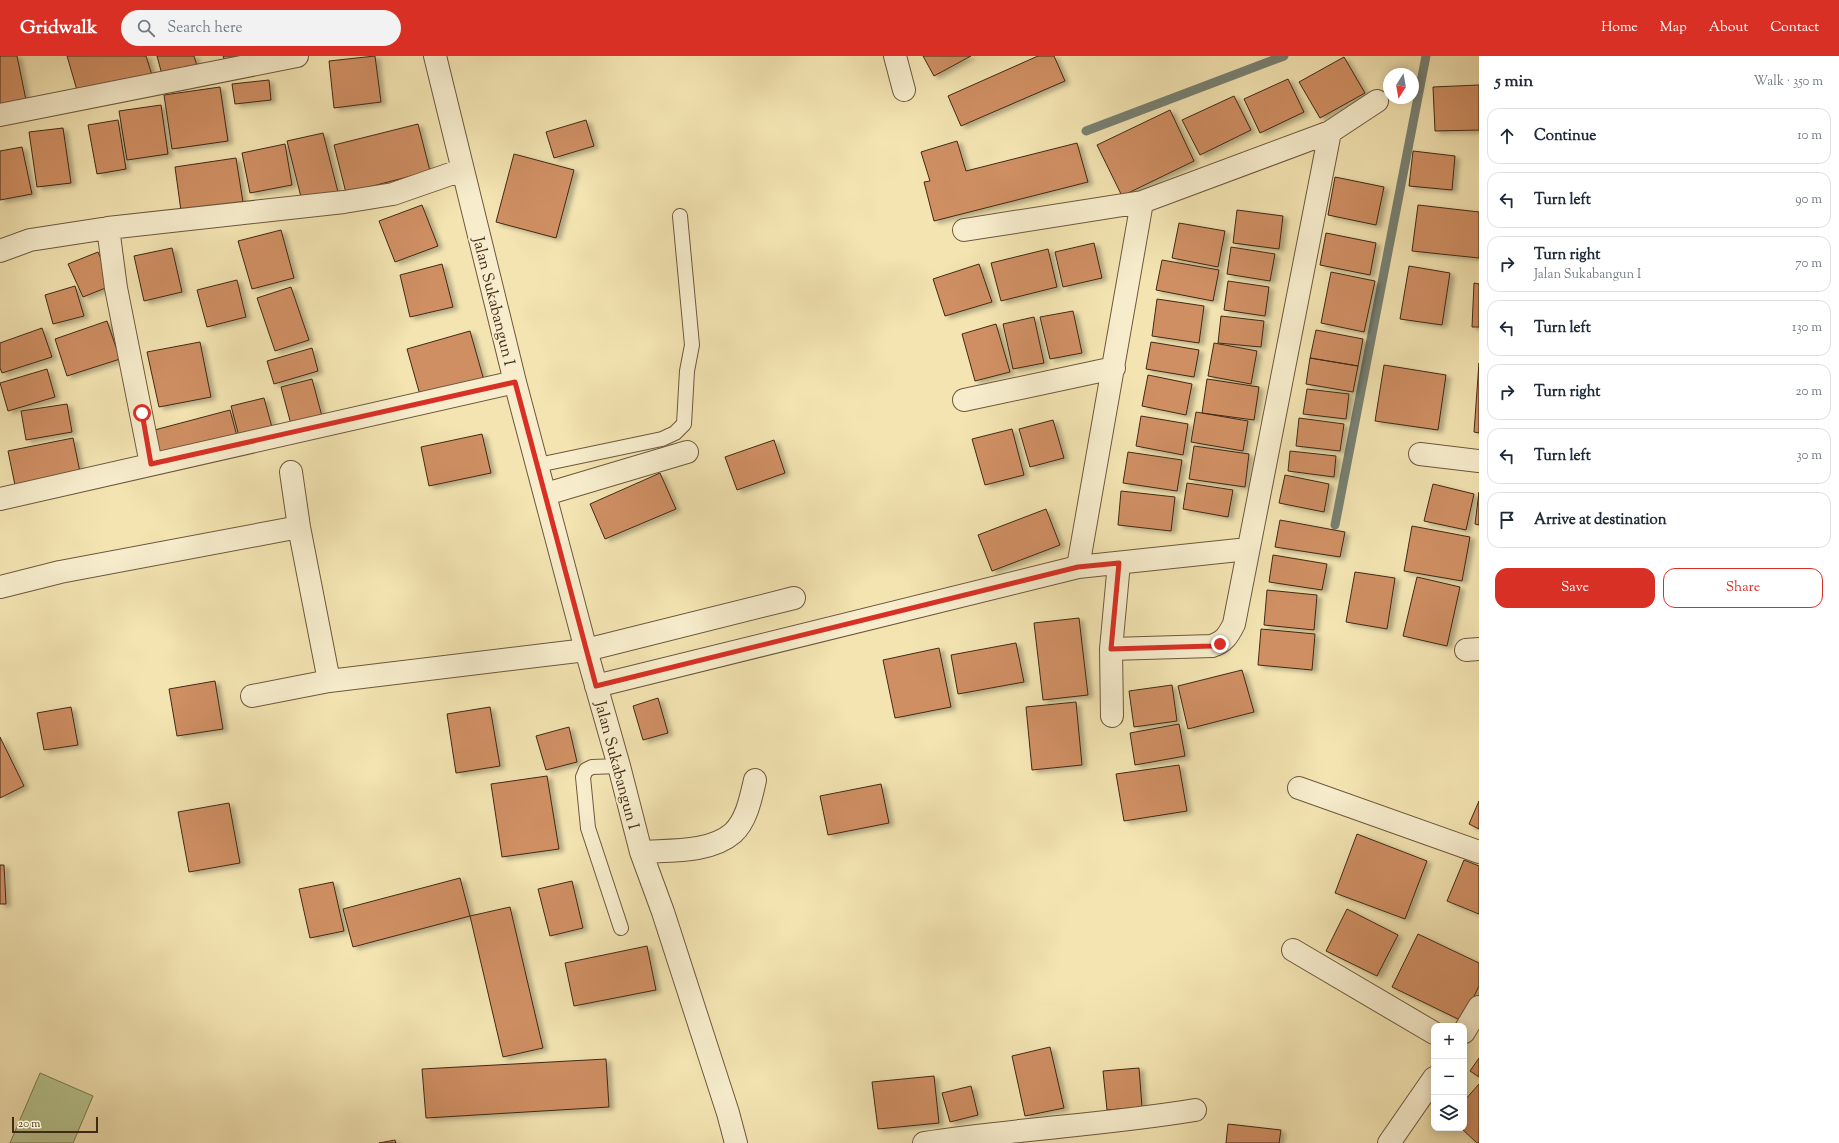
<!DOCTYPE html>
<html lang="en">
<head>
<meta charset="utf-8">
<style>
	body { margin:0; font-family:"Sorts Mill Goudy",serif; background:#f2f2f3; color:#1f2937 }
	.controls { position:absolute; right:12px; bottom:12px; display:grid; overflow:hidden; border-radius:8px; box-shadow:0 2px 10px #0003 }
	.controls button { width:36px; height:36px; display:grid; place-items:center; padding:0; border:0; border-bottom:1px solid #e0e1e3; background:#fff; color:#1f2937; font:20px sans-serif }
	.compass { position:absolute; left:1383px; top:12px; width:36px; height:36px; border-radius:50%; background:#fff; box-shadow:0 2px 10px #0003; rotate:191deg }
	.scale { position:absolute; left:12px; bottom:10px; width:86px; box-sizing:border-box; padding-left:4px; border:2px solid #422916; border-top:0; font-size:11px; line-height:14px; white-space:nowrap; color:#422916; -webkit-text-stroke:3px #f7edcd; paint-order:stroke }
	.stop { position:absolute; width:12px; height:12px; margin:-9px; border:3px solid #d93025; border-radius:50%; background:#fff }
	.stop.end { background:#d93025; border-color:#fff; box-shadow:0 1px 4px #0008 }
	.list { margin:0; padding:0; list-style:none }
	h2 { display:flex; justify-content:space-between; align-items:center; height:52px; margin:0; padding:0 16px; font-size:17px }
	h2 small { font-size:13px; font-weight:400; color:#747a83 }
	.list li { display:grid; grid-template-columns:26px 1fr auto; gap:12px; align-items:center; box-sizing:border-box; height:56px; margin:0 8px 8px; padding:0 8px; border:1px solid #e0e1e3; border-radius:12px }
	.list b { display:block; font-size:15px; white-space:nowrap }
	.list p { margin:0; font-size:13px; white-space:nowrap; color:#747a83 }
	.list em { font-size:13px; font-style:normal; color:#747a83 }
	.actions { display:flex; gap:8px; padding:12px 16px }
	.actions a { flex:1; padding:9px 0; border:1px solid #d93025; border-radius:12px; text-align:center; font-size:14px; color:#d93025 }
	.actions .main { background:#d93025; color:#fff }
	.icon { flex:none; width:22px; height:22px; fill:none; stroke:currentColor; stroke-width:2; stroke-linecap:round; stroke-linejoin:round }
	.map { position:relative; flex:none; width:1479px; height:1087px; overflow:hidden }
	header { display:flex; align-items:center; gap:24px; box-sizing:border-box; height:56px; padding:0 20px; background:#d93025; color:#fff }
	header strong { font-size:19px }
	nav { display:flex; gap:22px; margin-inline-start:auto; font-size:14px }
	.search { width:280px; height:36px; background:#f2f2f3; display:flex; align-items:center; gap:10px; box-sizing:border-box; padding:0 14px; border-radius:22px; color:#747a83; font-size:15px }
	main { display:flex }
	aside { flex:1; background:#fff }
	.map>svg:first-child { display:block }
</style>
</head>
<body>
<header>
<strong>Gridwalk</strong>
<div class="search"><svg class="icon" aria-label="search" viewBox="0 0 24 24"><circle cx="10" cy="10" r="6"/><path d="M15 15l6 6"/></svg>Search here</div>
<nav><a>Home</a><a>Map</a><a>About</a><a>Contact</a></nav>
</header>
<main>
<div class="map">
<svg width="1479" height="1087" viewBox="0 0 1479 1087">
	<defs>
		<filter id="shadow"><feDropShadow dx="4.5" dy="2.5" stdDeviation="2" flood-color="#0004"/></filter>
	</defs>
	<rect width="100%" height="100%" fill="#f3e4b2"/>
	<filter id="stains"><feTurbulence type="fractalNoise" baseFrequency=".005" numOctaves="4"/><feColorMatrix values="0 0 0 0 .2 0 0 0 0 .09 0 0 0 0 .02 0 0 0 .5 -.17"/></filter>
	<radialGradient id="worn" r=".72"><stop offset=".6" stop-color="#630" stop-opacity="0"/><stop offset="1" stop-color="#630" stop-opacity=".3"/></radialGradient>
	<!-- green -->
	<path fill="#b6c58f" stroke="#7c7752" d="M40,1017L93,1040L73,1087H10Z"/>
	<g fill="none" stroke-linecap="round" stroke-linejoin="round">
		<!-- stream -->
		<path stroke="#788274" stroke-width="9" d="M1086,75L1284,0
			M1335,469L1426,0"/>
	</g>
	<!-- building -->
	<path fill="#cf8f63" stroke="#422916" filter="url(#shadow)" d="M0,0H17L27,49L0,54Z
		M67,0H146L152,19L79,41Z
		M157,0H194L199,16L164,26Z
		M223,0H246L225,6Z
		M375,0L381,46L334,52L329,5Z
		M923,0H971L934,20Z
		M1038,0H1054L1065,25L961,70L948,40Z
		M1344,1L1365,37L1320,62L1299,26Z
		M1288,23L1304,56L1260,77L1244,43Z
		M269,24L271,44L235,48L232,28Z
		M1479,29V74L1435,75L1433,31Z
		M220,31L228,85L172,93L164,39Z
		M1234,40L1251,74L1200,99L1182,64Z
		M161,49L168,98L127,104L119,55Z
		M1170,54L1194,105L1122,140L1097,89Z
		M118,64L126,113L97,118L88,69Z
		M586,64L594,90L554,102L546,76Z
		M418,68L430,115L346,137L334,89Z
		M63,72L71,127L37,131L29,76Z
		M323,77L338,136L302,145L287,85Z
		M957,85L966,115L1077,87L1088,126L934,165L924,126L930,125L921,96Z
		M285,88L292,129L250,137L242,97Z
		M22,91L32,138L0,144V95Z
		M1413,95L1455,100L1452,134L1409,130Z
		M514,98L574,114L556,182L496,166Z
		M236,102L243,146L181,155L175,111Z
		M1335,121L1384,131L1376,169L1328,159Z
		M422,149L438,190L395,206L379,165Z
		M1418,149L1479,156V202L1412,195Z
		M1237,154L1283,160L1279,193L1233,187Z
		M1179,167L1225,175L1218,211L1172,202Z
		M281,174L294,222L252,233L238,185Z
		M1326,177L1376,187L1370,219L1320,209Z
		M1094,187L1102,222L1063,231L1055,196Z
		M1231,191L1275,198L1270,225L1227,218Z
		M172,192L182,236L144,245L134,200Z
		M1048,193L1057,231L1001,245L991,207Z
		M98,196L113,229L83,241L68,208Z
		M1162,204L1219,214L1213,245L1156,234Z
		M442,208L453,251L410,261L400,219Z
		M979,208L992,246L945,260L933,223Z
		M1409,210L1450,217L1442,269L1400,263Z
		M1331,216L1375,225L1364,276L1321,267Z
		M237,224L246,261L207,271L197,234Z
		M1228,225L1269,231L1265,260L1224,254Z
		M1474,227L1479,228V271H1472Z
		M75,230L84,260L53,268L45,239Z
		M291,231L309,284L275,295L257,242Z
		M1157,243L1204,250L1199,287L1152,280Z
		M1073,255L1082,297L1050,303L1040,261Z
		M1221,260L1264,265L1261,291L1218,287Z
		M1034,261L1044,307L1013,313L1003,268Z
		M107,265L120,303L67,320L55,283Z
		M996,268L1010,316L975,325L962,278Z
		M42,272L52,301L2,317L0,312V287Z
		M1316,274L1363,283L1358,310L1310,302Z
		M470,275L485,328L422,346L407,293Z
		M200,286L211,341L159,351L147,296Z
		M1151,286L1199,294L1194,321L1146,313Z
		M1214,287L1257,295L1251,328L1208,320Z
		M312,292L318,315L274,328L267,305Z
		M1310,302L1358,310L1353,336L1306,328Z
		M1479,307V377L1474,376Z
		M1384,309L1446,319L1438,374L1375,365Z
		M47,313L55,341L8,355L0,327Z
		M1148,319L1192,328L1186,359L1142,350Z
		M312,323L323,364L292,372L281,331Z
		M1207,323L1259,331L1254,364L1202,357Z
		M1307,333L1349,338L1346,363L1303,358Z
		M264,342L273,375L240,384L231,350Z
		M67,348L72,376L26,384L21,355Z
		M230,354L238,384L156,406L147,376Z
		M1196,356L1248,365L1243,395L1191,386Z
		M1141,360L1188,368L1183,399L1136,390Z
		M1299,362L1344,368L1340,395L1296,390Z
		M1053,364L1064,402L1030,411L1019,373Z
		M1012,373L1024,419L985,429L972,383Z
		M482,378L491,417L429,430L421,391Z
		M73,382L81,421L16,434L8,395Z
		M774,384L785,417L737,434L725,401Z
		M1194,390L1249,398L1245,431L1189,423Z
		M1290,395L1336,400L1334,421L1288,415Z
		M1128,396L1182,404L1177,435L1123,427Z
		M660,417L676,453L605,483L590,448Z
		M1285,419L1329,428L1324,456L1279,447Z
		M1187,427L1233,434L1228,461L1183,453Z
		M1433,428L1474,438L1466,474L1424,465Z
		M1121,435L1175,441L1171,475L1118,469Z
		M1479,436V469L1475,468Z
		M1046,453L1060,489L992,515L978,479Z
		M1280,464L1345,476L1340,501L1275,491Z
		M1412,470L1470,481L1462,525L1404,515Z
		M1273,499L1327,508L1322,534L1269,526Z
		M1355,516L1395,522L1387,573L1346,566Z
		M1417,521L1460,531L1447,590L1403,580Z
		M1267,534L1317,539L1314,574L1264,569Z
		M1079,562L1088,639L1043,644L1034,567Z
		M1261,573L1315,578L1312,614L1258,609Z
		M1016,587L1024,626L958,638L951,599Z
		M939,592L951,651L895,662L883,604Z
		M1242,614L1254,656L1188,673L1178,630Z
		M215,625L223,673L177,680L169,633Z
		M1172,629L1177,665L1134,671L1129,635Z
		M658,642L668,677L643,684L633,650Z
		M1076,646L1082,709L1032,714L1026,651Z
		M71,651L78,689L44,694L37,657Z
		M490,651L500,710L456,717L447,658Z
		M1179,668L1185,700L1135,709L1130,677Z
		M569,671L577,706L546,714L536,680Z
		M0,681L24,730L0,742Z
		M1179,709L1187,755L1124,765L1116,718Z
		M547,720L559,793L502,801L491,728Z
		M881,728L889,767L828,779L820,740Z
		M1479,745V773L1469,768Z
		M229,747L240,807L189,816L178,756Z
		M1357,778L1427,805L1405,863L1335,837Z
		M1464,804L1479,810V858L1447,845Z
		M0,809H4L6,848H0Z
		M460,822L470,860L353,891L343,853Z
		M572,825L583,872L550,880L538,833Z
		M333,826L344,875L310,882L299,833Z
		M510,851L543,992L503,1001L470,860Z
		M1347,853L1398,879L1377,920L1326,895Z
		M1418,878L1479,907V930L1462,965L1392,931Z
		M647,890L656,934L574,950L565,907Z
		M1050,991L1064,1052L1025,1060L1012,1000Z
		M1479,1002V1021L1470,1015Z
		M606,1003L609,1051L426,1062L422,1013Z
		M1139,1012L1142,1051L1107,1054L1103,1015Z
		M934,1020L939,1067L878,1073L872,1026Z
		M1479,1028V1087H1477L1461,1072H1464V1045Z
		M971,1030L978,1059L950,1066L942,1037Z
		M1228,1068L1281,1074L1279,1087H1226Z
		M395,1084L396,1087H379Z"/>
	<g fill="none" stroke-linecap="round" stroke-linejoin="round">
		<defs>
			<path id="service" d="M538,409L662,383L675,377L684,368L687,315L692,289L680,160
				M619,710L592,711L586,714L583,721L588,772L621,872"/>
			<path id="minor" d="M435,0L515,326L586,594L619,710L641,796L663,856L728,1057L736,1087
				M895,0L904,34
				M0,59L297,0
				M108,172L116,232L151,408
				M964,174L1142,146L1330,76L1377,45
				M0,195L30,184L108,172L344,146L393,138L462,114
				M964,344L1114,312
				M1420,398L1479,405
				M291,416L299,471L329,625
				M546,438L687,396
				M0,443L515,326
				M1078,511L1142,146
				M0,531L60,516L299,471
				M1111,593L1212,590C1224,586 1228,580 1234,568L1330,76
				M1466,594L1479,593
				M596,630L1078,511L1248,493
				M252,640L329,625L586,594L794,542
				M1112,660L1111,593L1119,507
				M1299,732L1479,796
				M641,796C670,794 710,797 733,777C747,764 751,741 755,724
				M1293,894L1434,977
				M1464,976L1479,951
				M924,1087C1014,1073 1105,1069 1195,1054
				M1389,1087L1434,1022"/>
		</defs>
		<!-- service casing -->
		<use href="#service" stroke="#6e583d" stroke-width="16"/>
		<!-- minor casing -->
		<use href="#minor" stroke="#6e583d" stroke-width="24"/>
		<!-- service -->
		<use href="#service" stroke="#f7edcd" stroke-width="14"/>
		<!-- minor -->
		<use href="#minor" stroke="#f7edcd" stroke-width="22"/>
	</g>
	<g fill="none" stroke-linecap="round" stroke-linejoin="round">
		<!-- route -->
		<path stroke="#d93025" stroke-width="5" d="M142,357L151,408L515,326L596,630L1078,511L1119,507L1111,593L1212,590L1220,588"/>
	</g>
	<g text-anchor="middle" stroke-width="4" stroke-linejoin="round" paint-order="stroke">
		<!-- street labels -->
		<g font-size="16" fill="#422916" stroke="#f7edcd">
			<text transform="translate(495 245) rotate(76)" y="6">Jalan Sukabangun I</text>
			<text transform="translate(618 709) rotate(75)" y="6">Jalan Sukabangun I</text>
		</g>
	</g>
	<rect width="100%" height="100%" filter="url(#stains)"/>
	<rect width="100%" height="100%" fill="url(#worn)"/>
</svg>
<div class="controls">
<button>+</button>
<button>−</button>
<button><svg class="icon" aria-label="layers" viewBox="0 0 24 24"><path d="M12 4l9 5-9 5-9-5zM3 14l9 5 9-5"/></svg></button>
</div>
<svg class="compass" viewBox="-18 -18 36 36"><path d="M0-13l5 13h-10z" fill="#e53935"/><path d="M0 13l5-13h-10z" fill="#747a83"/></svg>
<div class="scale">20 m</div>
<div class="stop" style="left:142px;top:357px"></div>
<div class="stop end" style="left:1220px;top:588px"></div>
</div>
<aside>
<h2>5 min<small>Walk · 350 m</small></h2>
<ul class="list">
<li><svg class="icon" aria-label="ahead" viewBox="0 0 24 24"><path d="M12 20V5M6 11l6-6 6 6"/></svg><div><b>Continue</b></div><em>10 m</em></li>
<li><svg class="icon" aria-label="left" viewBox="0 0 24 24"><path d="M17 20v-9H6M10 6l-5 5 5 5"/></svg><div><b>Turn left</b></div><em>90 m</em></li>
<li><svg class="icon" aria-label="right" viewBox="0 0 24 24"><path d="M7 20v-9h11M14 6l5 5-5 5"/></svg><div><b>Turn right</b><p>Jalan Sukabangun I</p></div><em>70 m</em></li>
<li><svg class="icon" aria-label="left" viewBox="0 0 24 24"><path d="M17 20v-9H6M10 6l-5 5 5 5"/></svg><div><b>Turn left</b></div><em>130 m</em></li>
<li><svg class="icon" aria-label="right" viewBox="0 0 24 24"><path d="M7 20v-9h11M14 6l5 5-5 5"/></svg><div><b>Turn right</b></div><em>20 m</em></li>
<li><svg class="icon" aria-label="left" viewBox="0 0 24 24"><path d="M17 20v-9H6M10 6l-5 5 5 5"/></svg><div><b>Turn left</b></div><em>30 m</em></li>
<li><svg class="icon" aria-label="arrive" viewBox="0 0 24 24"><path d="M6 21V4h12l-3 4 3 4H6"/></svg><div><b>Arrive at destination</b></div></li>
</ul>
<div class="actions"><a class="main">Save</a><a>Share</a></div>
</aside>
</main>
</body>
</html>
